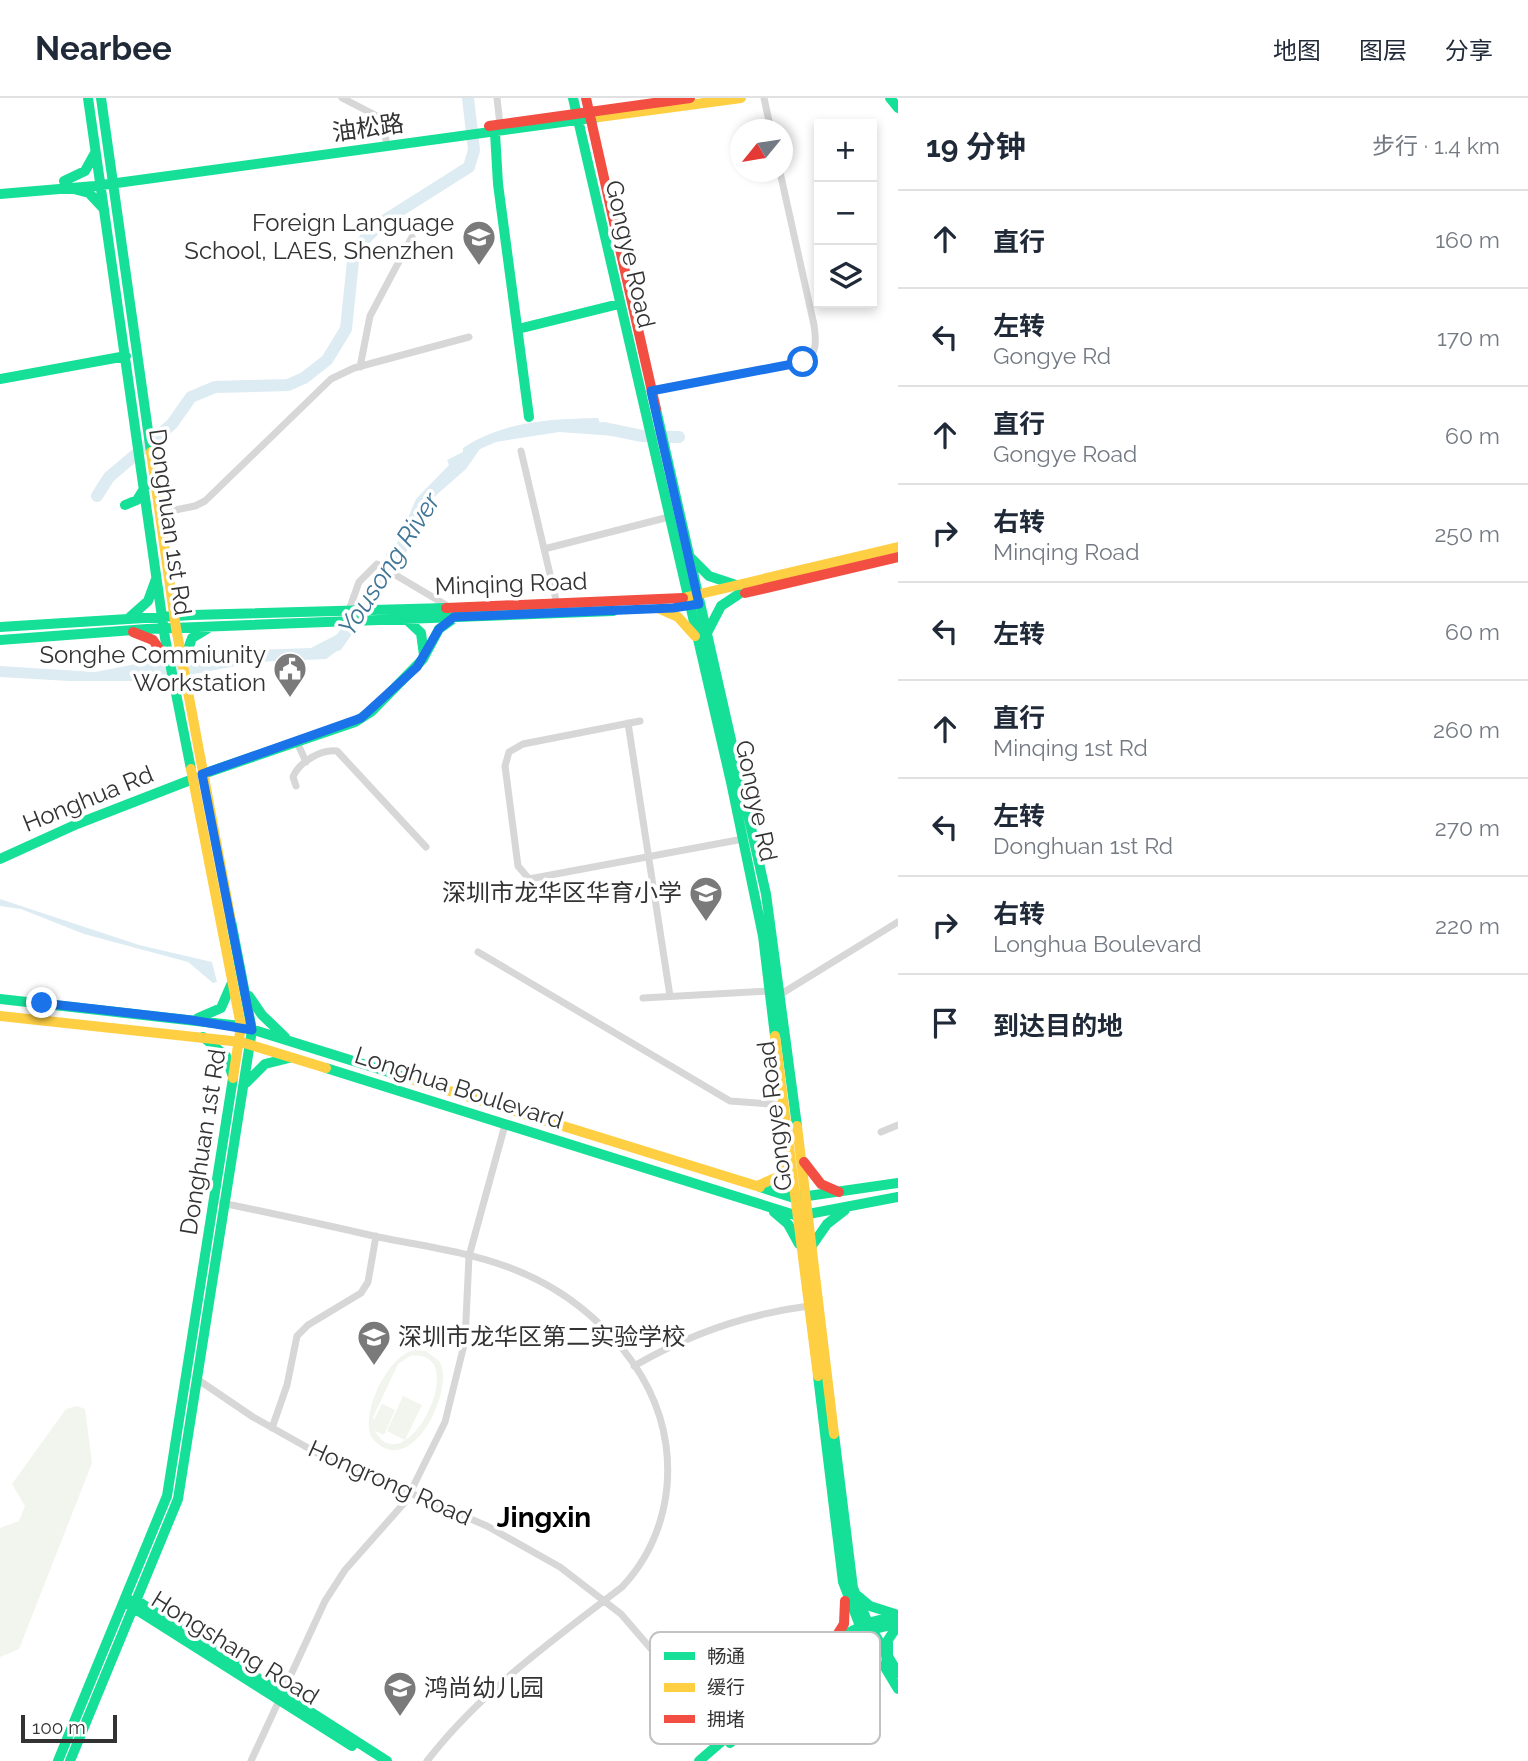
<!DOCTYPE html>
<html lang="zh">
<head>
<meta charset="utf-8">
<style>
	body { margin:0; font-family:Raleway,"Noto Sans SC",sans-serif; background:#f2f2f3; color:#1f2937 }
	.controls { position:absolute; right:21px; top:21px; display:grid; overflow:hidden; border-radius:0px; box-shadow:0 4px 10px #0003 }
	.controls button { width:63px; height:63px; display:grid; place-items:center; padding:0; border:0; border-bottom:2px solid #e0e1e3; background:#fff; color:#1f2937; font:35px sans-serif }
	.compass { position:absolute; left:730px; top:21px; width:63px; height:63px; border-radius:50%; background:#fff; box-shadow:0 4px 10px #0003; rotate:240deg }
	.scale { position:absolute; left:21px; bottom:18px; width:96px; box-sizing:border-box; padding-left:7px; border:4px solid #333; border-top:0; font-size:19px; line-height:24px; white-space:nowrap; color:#333; -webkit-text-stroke:5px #fff; paint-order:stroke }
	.stop { position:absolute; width:21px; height:21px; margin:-16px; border:5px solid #1a73e8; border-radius:50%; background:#fff }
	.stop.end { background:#1a73e8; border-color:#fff; box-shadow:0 2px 7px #0008 }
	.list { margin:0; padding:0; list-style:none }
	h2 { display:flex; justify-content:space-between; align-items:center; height:91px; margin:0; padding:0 28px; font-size:30px }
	h2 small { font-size:23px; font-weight:400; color:#747a83 }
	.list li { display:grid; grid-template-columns:46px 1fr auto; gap:21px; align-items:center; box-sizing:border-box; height:98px; padding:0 28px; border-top:2px solid #e0e1e3 }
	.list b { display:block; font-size:26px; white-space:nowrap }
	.list p { margin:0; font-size:23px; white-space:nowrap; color:#747a83 }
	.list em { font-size:23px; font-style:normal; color:#747a83 }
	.icon { flex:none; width:38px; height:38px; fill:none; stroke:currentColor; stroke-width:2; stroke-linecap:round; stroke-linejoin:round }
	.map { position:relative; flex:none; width:898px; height:1663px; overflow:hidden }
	header { display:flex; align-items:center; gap:42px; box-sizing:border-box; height:98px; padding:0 35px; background:#fff; border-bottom:2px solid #e0e1e3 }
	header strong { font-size:33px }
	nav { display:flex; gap:38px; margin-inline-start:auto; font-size:24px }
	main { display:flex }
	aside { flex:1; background:#fff }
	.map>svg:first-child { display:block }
</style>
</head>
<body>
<header>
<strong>Nearbee</strong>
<nav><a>地图</a><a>图层</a><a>分享</a></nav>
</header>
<main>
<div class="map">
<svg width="898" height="1663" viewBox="0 0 898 1663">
	<rect width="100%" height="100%" fill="#fff"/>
	<!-- green -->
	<path fill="#f1f5ed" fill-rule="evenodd" d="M414,1252L426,1253L440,1264C455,1293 410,1385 372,1340C359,1317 388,1257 414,1252ZM410,1258C475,1249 406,1389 375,1333L384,1337L395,1312L382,1306L374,1322L373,1319L398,1266Z
		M403,1298L422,1307L405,1342L387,1333Z
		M77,1308L85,1311L92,1365L19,1551L0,1559V1430L19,1423L25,1408L12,1386L66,1311Z"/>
	<!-- water -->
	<path fill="#ddebf3" d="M598,320L600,325L619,327L615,338L559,334L496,344L480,351L466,371L426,406L406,443L403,466L387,459L386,455H393L416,401L449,367L447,362L463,354V350C503,323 551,321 598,320Z
		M338,536H350L337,553L326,561L256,564L159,583H69L0,579V568L95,574L197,554L311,550Z
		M0,801L139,847L212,864L217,884L213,885L188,864L84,836L21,811L0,808Z"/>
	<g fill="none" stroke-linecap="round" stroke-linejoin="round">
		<!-- river -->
		<path stroke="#ddebf3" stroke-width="12" d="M603,330L642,338L679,339
			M97,398L109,379L172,326L191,299L215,289L288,287L304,280L327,262L346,231L353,163L360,146L382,124L469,69L474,52L468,0
			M337,547L395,464L402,449"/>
		<!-- street -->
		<path stroke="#d7d7d7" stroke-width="7" d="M342,0L379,19L386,42
			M497,0L500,27
			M764,0L771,32
			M360,269L370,218L412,139
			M652,293L803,264C818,258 816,241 814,227L780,74
			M521,353L557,506
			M160,415L195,408L205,403L331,281L354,270L469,239
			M544,451L669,419
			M349,512L359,484L377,466L446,507
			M640,623L523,646L509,654L505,668L518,768L529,781L743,741
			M628,625L670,898
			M297,644L306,664
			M296,688L293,679C299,664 321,651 337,653L426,749
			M478,854L730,1003L784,1007
			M643,900L770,893L781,896L898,824
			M881,1034L898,1027
			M222,1105C275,1116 326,1127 378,1139C423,1148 470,1154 513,1171C586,1199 655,1267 666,1347C673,1399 658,1451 622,1489C553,1542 480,1594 427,1663
			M634,1268C689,1236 746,1216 809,1208
			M197,1281L253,1319L317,1355L487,1428L560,1469L621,1516L727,1639
			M272,1330L287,1287L297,1238L308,1227L361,1195L368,1184L376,1138
			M251,1663L325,1503L345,1472L406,1403L445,1324L465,1243L469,1158L505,1027"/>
		<!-- fast -->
		<path stroke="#16e098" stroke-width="10" d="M88,0L165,540L191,671
			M101,0L151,354
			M573,0L731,684L763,838L775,938
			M890,0L898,10
			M495,35L498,86L529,319
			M64,83L85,73L95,55
			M70,90L89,95L104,111
			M0,96L95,88L599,19
			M518,231L619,206
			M0,281L126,258
			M656,311L766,796L797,1028
			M125,407L137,402L145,389
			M690,459L709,478L736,487
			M130,519L148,503L156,481
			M405,520L421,535L424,557
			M0,529L192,517L446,510
			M707,535L721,508L739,496
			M0,542L147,531L613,513
			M423,561L439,531L456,519
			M184,562L192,540L207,531
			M203,676L355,624L372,613L423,561
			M0,761L77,726L193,681
			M249,898L262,917L285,939
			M0,901L241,928L411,981
			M198,920L221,910L231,887
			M203,939L226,958L233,979
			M326,970L798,1118L898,1099
			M246,985L265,966L289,960
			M760,1089L794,1100L898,1085
			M774,1114L788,1126L799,1146
			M811,1149L827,1126L845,1112
			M818,1278L843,1484L860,1528L898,1591
			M834,1336L853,1490L868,1525L898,1575
			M858,1498L870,1508L898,1517
			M129,1503L136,1502L387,1663
			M129,1507L352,1648
			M888,1558V1542L898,1527
			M730,1645L851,1543L871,1532L898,1525
			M58,1663L167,1398L233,980
			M70,1663L178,1401L252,932L231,823
			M699,1663L846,1536L868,1525L898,1517"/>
		<!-- slow -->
		<path stroke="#ffcf43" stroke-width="10" d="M599,19L741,0
			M151,354L176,530L231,823
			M683,500L898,449
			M660,511L678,519L695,538
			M191,671L241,928L233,980
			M0,918L241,944L326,970
			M775,938L818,1278
			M411,981L760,1089
			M797,1028L834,1336
			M757,1088L780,1078L790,1062
			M832,1559L856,1552L877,1561"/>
		<!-- jam -->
		<path stroke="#f24e42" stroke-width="10" d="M586,0L656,311
			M489,28L690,0
			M745,495L898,459
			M446,510L683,500
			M133,534L153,542L166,561
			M804,1064L821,1086L839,1094
			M829,1550L844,1526L845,1503"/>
	</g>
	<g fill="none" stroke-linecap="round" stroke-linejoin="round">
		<!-- route -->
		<path stroke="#1a73e8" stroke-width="9" d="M42,905L191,922L252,932L202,676L361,620L417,569L439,531L454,519L673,510L699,506L651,293L803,264"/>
	</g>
	<!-- icons -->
	<defs>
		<symbol id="school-pin" viewBox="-11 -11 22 30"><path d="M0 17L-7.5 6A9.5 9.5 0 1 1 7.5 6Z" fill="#7a7a7a" stroke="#fff"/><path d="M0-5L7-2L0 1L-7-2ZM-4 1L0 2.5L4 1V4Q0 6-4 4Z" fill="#fff"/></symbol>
		<symbol id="civic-pin" viewBox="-11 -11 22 30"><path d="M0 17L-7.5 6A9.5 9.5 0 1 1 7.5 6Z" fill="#7a7a7a" stroke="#fff"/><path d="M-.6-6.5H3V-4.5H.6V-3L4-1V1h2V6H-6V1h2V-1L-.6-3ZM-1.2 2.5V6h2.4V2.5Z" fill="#fff"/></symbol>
	</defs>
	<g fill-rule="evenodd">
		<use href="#school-pin" x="460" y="120" width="38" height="52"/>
		<use href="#civic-pin" x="271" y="552" width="38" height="52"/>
		<use href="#school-pin" x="687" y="776" width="38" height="52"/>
		<use href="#school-pin" x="355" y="1220" width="38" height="52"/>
		<use href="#school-pin" x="381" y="1571" width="38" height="52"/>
	</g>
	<g text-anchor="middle" stroke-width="7" stroke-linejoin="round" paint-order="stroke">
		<!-- street labels -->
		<g font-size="24" fill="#333" stroke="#fff">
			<text transform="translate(368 30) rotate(-8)" y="8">油松路</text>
			<text transform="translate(630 156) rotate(77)" y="8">Gongye Road</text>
			<text transform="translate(170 424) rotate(82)" y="8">Donghuan 1st Rd</text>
			<text transform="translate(511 486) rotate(-2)" y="8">Minqing Road</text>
			<text transform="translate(88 701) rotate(-22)" y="8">Honghua Rd</text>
			<text transform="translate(756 703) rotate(78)" y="8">Gongye Rd</text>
			<text transform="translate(459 990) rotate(18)" y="8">Longhua Boulevard</text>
			<text transform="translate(775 1018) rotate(-97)" y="8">Gongye Road</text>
			<text transform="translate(203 1044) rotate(-81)" y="8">Donghuan 1st Rd</text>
			<text transform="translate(390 1385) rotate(24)" y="8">Hongrong Road</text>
			<text transform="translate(235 1550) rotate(32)" y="8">Hongshang Road</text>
		</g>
		<!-- poi labels -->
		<g font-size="24" fill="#333" stroke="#fff" text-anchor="end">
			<text x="454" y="133">Foreign Language<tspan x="454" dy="28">School, LAES, Shenzhen</tspan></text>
			<text x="266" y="565">Songhe Commiunity<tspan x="266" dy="28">Workstation</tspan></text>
			<text x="682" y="803">深圳市龙华区华育小学</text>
			<text x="398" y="1247" text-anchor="start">深圳市龙华区第二实验学校</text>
			<text x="424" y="1598" text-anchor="start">鸿尚幼儿园</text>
		</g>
		<!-- water labels -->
		<g font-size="26" font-style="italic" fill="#3f7597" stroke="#fff">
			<text transform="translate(389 466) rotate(-57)" y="9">Yousong River</text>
		</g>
		<!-- quarter labels -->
		<g font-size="28" font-weight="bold" fill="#000" stroke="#fff">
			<text x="544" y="1429">Jingxin</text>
		</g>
	</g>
	<!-- legend -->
	<rect x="650" y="1534" width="230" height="112" rx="10" fill="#fff" stroke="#c2c2c2" stroke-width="2"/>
	<rect x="664" y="1554" width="31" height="8" fill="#16e098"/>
	<rect x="664" y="1585" width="31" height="9" fill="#ffcf43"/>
	<rect x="664" y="1617" width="31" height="8" fill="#f24e42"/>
	<g font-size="19" fill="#333">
		<text x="707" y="1565">畅通</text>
		<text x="707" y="1596">缓行</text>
		<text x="707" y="1628">拥堵</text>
	</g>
</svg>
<div class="controls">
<button>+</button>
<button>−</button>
<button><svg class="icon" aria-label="layers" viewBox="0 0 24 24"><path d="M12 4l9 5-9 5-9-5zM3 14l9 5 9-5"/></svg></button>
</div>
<svg class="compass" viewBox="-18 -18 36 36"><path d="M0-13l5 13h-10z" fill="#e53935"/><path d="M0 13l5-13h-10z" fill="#747a83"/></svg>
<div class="scale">100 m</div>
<div class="stop" style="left:803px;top:264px"></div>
<div class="stop end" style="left:42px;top:905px"></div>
</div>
<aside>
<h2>19 分钟<small>步行 · 1.4 km</small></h2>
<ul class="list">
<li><svg class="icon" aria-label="ahead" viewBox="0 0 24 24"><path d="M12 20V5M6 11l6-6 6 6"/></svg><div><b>直行</b></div><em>160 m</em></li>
<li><svg class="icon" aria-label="left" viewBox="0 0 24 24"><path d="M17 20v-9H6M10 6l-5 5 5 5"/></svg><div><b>左转</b><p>Gongye Rd</p></div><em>170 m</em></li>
<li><svg class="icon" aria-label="ahead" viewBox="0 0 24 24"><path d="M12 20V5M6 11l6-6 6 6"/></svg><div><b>直行</b><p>Gongye Road</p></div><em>60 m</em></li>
<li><svg class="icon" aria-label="right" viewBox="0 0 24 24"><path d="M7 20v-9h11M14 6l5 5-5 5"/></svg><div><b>右转</b><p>Minqing Road</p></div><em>250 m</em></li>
<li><svg class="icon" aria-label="left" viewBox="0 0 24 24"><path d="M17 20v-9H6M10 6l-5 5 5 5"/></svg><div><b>左转</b></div><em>60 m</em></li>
<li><svg class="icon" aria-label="ahead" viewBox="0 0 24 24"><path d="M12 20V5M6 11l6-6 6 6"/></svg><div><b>直行</b><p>Minqing 1st Rd</p></div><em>260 m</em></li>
<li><svg class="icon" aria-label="left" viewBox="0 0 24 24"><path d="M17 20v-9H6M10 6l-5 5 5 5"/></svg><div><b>左转</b><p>Donghuan 1st Rd</p></div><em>270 m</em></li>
<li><svg class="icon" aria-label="right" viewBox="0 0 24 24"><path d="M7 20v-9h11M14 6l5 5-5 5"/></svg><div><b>右转</b><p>Longhua Boulevard</p></div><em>220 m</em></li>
<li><svg class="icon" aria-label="arrive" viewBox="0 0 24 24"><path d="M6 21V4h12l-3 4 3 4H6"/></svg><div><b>到达目的地</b></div></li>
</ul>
</aside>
</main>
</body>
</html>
